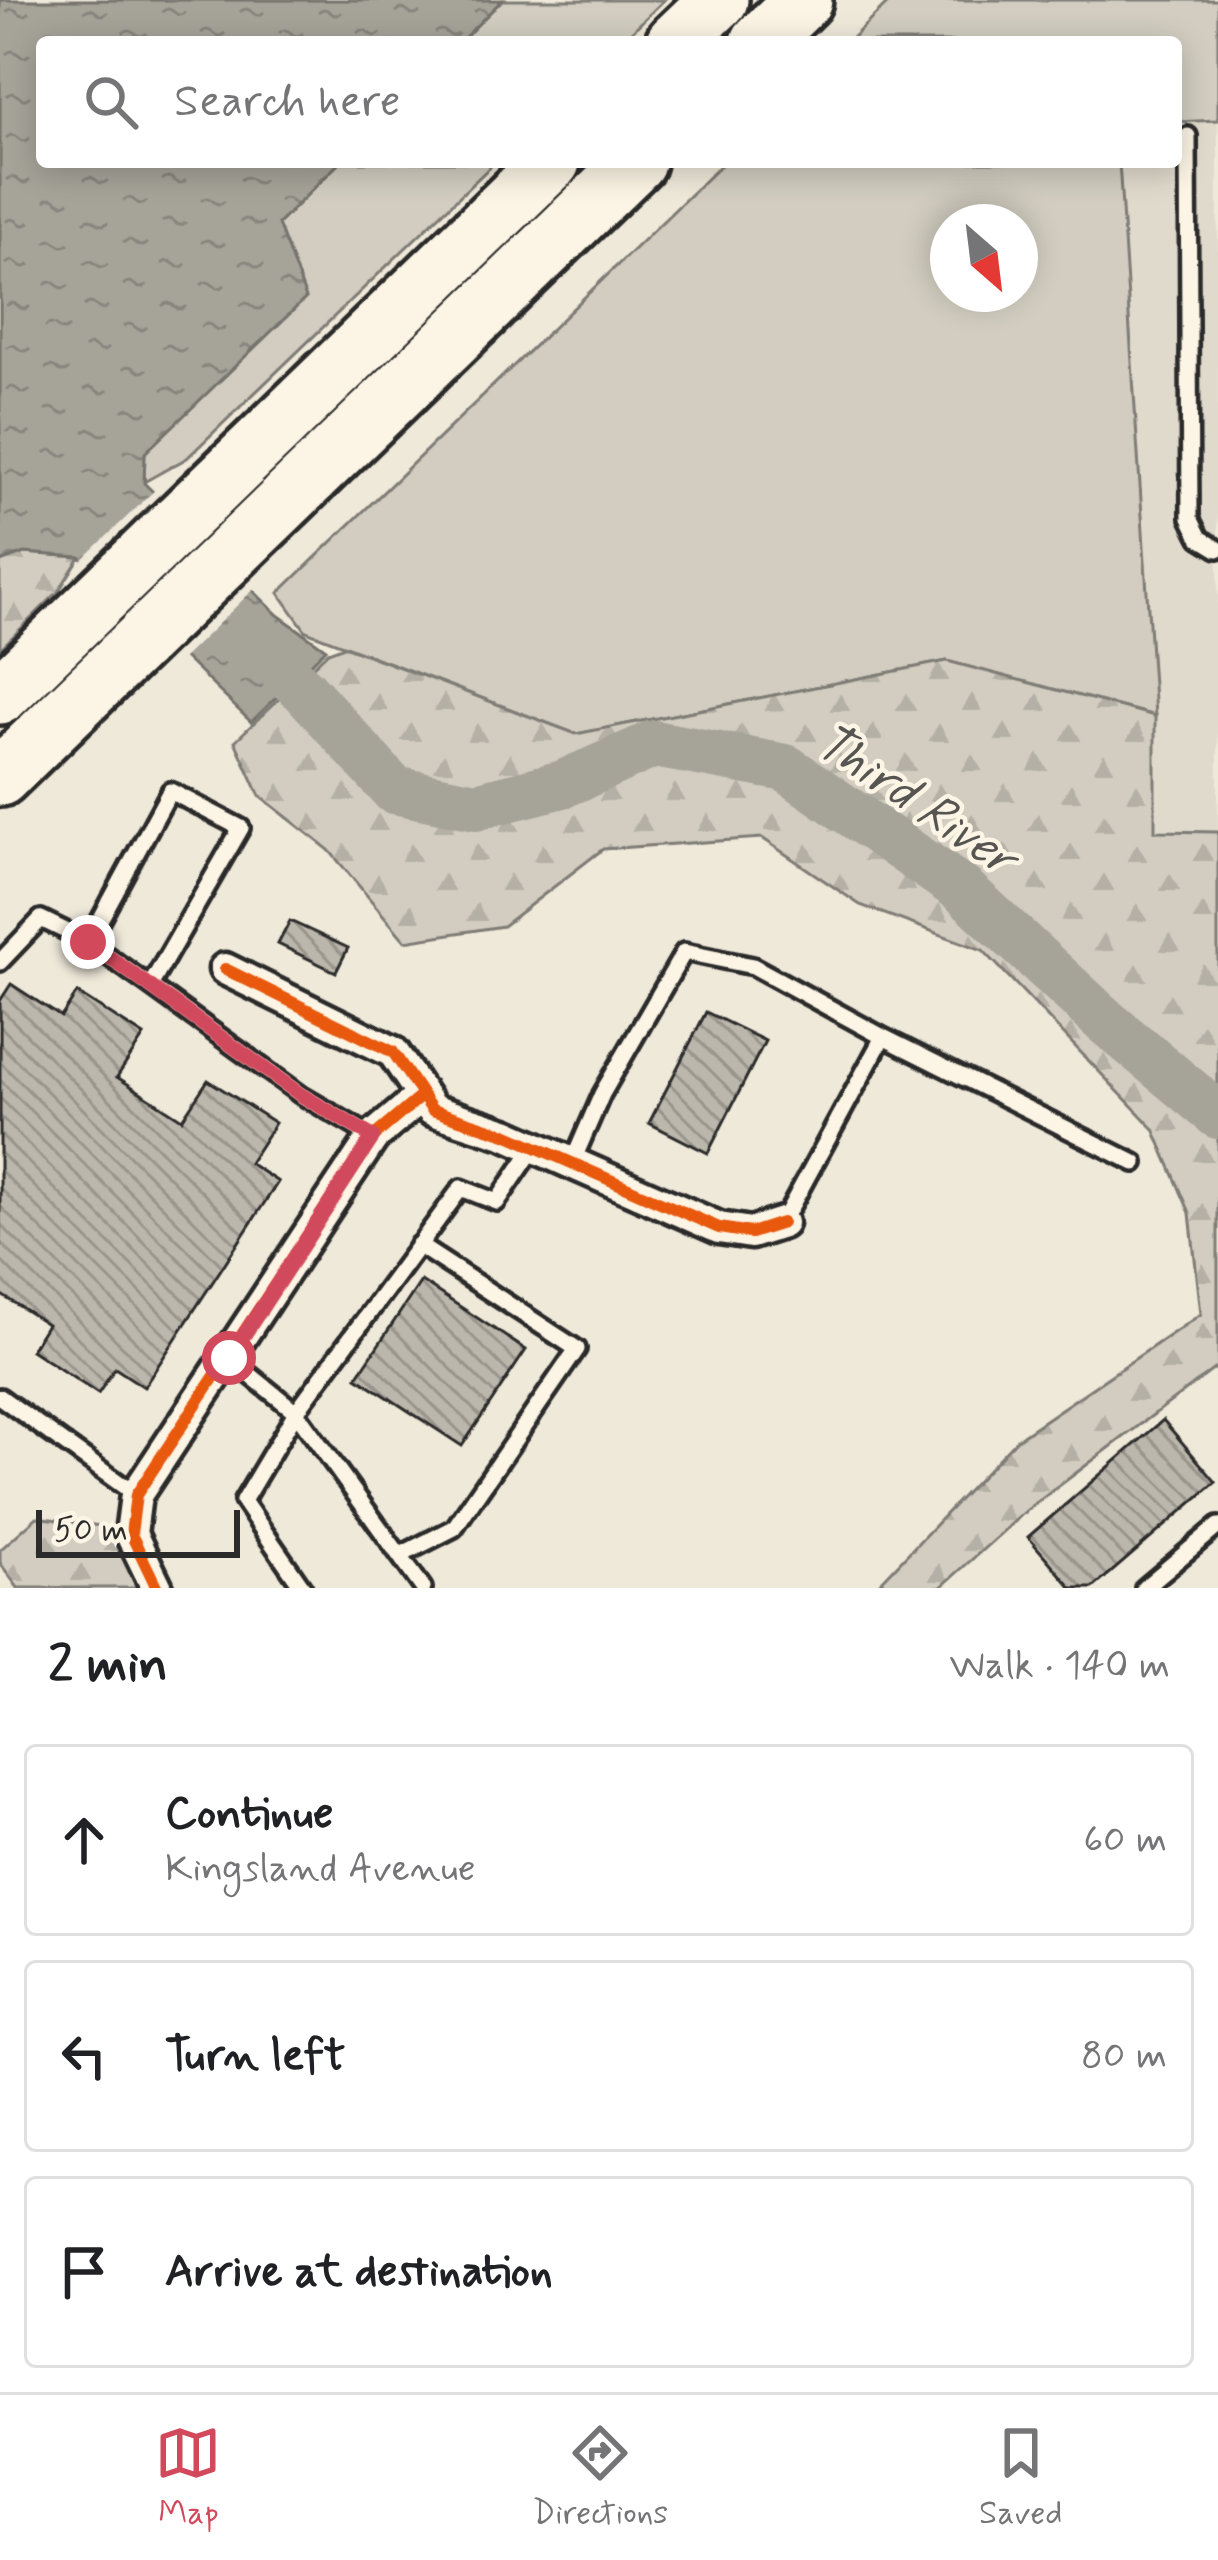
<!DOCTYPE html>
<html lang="en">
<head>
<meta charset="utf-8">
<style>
	body { margin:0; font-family:Mynerve,sans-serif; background:#f6f6f6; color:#202124 }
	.compass { position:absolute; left:930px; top:204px; width:108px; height:108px; border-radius:50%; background:#fff; box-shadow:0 6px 30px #0003; rotate:152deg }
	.scale { position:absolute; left:36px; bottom:30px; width:204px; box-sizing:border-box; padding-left:12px; border:6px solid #2b2b2b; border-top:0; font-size:33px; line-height:42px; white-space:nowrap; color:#2b2b2b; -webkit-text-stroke:9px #fcf5e5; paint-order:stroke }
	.stop { position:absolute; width:36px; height:36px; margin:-27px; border:9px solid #d1495b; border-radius:50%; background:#fff }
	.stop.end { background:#d1495b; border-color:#fff; box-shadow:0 3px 12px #0008 }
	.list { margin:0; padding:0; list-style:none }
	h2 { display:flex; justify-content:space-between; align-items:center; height:156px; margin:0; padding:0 48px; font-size:51px }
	h2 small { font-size:39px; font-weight:400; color:#757577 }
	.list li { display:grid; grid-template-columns:78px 1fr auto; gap:36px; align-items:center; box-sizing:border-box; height:192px; margin:0 24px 24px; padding:0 24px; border:3px solid #e0e0e0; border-radius:12px }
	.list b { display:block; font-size:45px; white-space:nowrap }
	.list p { margin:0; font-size:39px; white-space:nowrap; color:#757577 }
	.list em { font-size:39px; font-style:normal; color:#757577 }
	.icon { flex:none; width:66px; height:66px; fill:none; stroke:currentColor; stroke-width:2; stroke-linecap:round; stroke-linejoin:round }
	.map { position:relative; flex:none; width:1218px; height:1588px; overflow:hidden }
	.search { position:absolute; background:#fff; box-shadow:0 6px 30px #0003; left:36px; right:36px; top:36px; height:132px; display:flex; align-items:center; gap:30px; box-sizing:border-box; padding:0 42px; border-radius:12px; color:#757577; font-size:45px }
	.sheet { height:804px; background:#fff }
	nav { display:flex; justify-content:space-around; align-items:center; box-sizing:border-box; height:168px; border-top:3px solid #e0e0e0; background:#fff; font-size:33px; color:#757577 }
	nav a { display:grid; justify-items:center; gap:6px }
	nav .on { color:#d1495b }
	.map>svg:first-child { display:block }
</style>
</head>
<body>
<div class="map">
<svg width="1218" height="1588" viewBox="0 0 1218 1588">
	<defs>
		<pattern id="forest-firs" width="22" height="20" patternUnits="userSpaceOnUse" patternTransform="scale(3)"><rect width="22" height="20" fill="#d2cdc0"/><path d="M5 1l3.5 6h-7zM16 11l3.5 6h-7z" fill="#b4b0a5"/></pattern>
		<pattern id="water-ripples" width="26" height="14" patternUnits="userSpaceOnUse" patternTransform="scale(3)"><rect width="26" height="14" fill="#a6a399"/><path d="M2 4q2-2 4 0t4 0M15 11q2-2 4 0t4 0" fill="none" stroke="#87857d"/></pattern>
		<pattern id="building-back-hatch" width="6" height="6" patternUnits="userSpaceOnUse" patternTransform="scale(3)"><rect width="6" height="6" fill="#bcb7ac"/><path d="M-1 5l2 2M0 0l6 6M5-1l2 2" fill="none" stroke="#99958c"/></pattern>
	</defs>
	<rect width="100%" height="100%" fill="#efe9da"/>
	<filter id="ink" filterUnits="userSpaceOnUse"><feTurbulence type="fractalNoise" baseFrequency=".00833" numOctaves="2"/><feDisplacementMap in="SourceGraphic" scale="24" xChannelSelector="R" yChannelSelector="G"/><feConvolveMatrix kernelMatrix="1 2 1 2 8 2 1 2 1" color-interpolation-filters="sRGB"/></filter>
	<g filter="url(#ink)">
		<!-- built -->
		<path fill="#e0dacc" d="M1218,120V832L1155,831V715L1119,162H1176V122Z"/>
		<!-- grass -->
		<path fill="#d2cdc0" stroke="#7e7c76" stroke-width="3" fill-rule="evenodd" d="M502,0H664L621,42H460Z
			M891,0H1218V120L1176,122V42H848Z
			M340,162H495L187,458L144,482L145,452L204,394L278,224Z
			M724,162H1119L1155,716L947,661L576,734L306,631L279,593ZM948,222H1020V294H948Z"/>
		<!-- forest -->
		<path fill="url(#forest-firs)" stroke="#7e7c76" stroke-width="3" d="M24,553L80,557L58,592L0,649V562Z
			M344,646L576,734L947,661L1155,716V831L1218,832V1366L1027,1510L940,1588H875L1017,1439L1201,1314L1190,1213L1154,1129L983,950L860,905L762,838L603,849L503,926L405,941L329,850L260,796L235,741L328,652Z
			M37,1517L114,1528L148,1588H18L0,1563V1550Z"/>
		<!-- water -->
		<path fill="url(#water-ripples)" stroke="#75736d" stroke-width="3" d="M0,0H502L460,42H42V162H340L278,224L306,298L145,453L144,483L278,615L326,649L251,722L80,557L24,553L0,562Z"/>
		<!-- pier -->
		<path fill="#efe9da" d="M158,487L257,586L180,661L78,564Z"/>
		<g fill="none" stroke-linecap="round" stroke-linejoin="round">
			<!-- river -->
			<path stroke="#a6a399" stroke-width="48" d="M248,639L305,691L394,790L476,806L563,784L654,744L786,768L963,890L1106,1022L1218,1115"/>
		</g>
		<!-- building -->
		<path fill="url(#building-back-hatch)" stroke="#2b2b2b" stroke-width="3" d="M290,921L348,948L336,972L278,944Z
			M11,984L61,1017L77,993L144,1036L117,1077L182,1119L208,1080L275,1123L249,1163L278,1182L144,1387L115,1368L98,1394L31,1350L47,1324L0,1294V1001Z
			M706,1012L765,1041L708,1153L649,1123Z
			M421,1281L526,1350L462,1446L357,1377Z
			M1163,1420L1216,1482L1093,1588H1072L1028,1537Z"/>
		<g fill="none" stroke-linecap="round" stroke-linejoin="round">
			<defs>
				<path id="lane" d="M1188,136L1190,518L1200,538L1218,549
					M0,962L41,919L88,942
					M150,986L88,942L170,791L241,828L150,986L301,1095L373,1137
					M883,1037L1135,1163
					M572,1163L602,1094L684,952L753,966L883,1037L782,1223
					M229,1358L296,1412L461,1188L497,1202L535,1146
					M0,1397L136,1495
					M401,1555L454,1528L577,1349L418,1245
					M303,1588L243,1501L296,1412L423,1588
					M1144,1588L1218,1526"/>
				<path id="street" d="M225,969L393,1052L432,1110L506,1134L719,1228L751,1233L782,1223
					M157,1588L131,1534L136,1495L373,1137L419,1098"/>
				<path id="highway" d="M675,42L719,0
					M760,42L803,0
					M0,695L551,162
					M0,777L636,162"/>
			</defs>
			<!-- lane casing -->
			<use href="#lane" stroke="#2b2b2b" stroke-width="24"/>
			<!-- street casing -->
			<use href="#street" stroke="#2b2b2b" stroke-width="39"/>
			<!-- highway casing -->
			<use href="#highway" stroke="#2b2b2b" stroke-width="66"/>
			<!-- lane -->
			<use href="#lane" stroke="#fcf5e5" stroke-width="15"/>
			<!-- street -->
			<use href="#street" stroke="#fcf5e5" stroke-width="30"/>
			<!-- highway -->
			<use href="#highway" stroke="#fcf5e5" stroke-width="57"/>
			<defs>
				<path id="cycleway" d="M225,969L393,1052L432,1110L506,1134L719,1228L751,1233L782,1223
					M157,1588L131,1534L136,1495L373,1137L419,1098"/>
			</defs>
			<!-- cycleway casing -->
			<use href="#cycleway" stroke="#fcf5e5" stroke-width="20"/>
			<!-- cycleway -->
			<use href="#cycleway" stroke="#e8590c" stroke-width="12"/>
		</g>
	</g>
	<g fill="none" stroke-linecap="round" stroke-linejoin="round" filter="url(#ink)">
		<!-- route -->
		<path stroke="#d1495b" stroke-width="15" d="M88,942L301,1095L373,1137L229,1358"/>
	</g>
	<g text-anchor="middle" stroke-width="9" stroke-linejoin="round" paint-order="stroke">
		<!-- water labels -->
		<g font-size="51" font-style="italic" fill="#565552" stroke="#fcf5e5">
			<text transform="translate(917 798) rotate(34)" y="18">Third River</text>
		</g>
	</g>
</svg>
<svg class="compass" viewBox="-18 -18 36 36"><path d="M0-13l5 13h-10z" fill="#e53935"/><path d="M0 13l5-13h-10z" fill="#757577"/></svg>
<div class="scale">50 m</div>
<div class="stop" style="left:229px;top:1358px"></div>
<div class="stop end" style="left:88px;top:942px"></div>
<div class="search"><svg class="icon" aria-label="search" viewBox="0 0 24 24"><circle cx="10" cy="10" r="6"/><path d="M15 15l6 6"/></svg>Search here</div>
</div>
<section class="sheet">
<h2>2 min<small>Walk · 140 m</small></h2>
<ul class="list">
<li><svg class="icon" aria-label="ahead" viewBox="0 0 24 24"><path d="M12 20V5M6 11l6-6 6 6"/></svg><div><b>Continue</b><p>Kingsland Avenue</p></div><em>60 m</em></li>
<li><svg class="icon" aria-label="left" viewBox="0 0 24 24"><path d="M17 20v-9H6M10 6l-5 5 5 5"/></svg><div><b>Turn left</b></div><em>80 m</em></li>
<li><svg class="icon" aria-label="arrive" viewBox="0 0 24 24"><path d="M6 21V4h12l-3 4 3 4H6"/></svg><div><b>Arrive at destination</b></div></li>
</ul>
</section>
<nav>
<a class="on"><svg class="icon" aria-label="map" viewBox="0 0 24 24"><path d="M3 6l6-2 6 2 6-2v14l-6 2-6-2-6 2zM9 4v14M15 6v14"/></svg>Map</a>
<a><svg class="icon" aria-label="directions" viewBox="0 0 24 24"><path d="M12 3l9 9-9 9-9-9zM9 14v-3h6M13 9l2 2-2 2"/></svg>Directions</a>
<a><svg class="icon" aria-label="saved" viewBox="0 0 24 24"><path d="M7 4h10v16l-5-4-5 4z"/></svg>Saved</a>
</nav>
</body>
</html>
